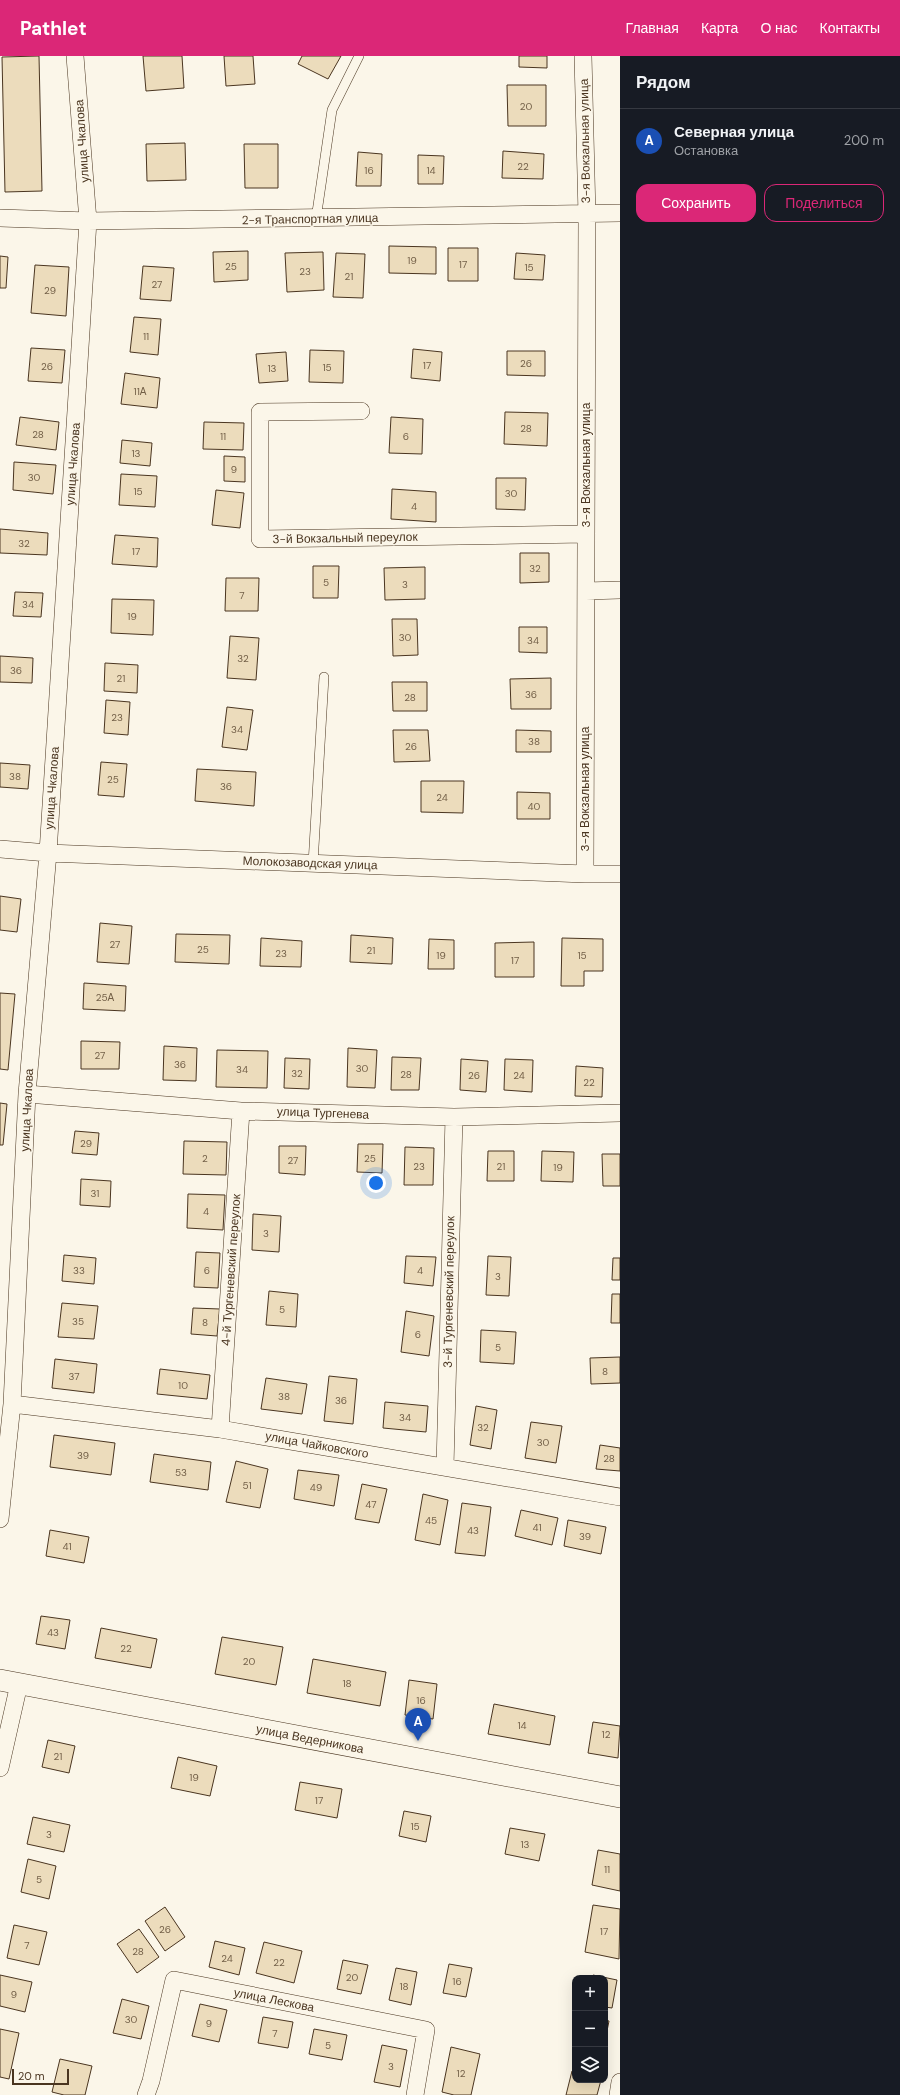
<!DOCTYPE html>
<html lang="ru">
<head>
<meta charset="utf-8">
<style>
	body { margin:0; font-family:"DM Sans",sans-serif; background:#20242c; color:#f1f3f6 }
	.controls { position:absolute; right:12px; bottom:12px; display:grid; overflow:hidden; border-radius:8px; box-shadow:0 4px 16px #0002 }
	.controls button { width:36px; height:36px; display:grid; place-items:center; padding:0; border:0; border-bottom:1px solid #363941; background:#171b24; color:#f1f3f6; font:20px sans-serif }
	.scale { position:absolute; left:12px; bottom:10px; width:57px; box-sizing:border-box; padding-left:4px; border:2px solid #4a3520; border-top:0; font-size:11px; line-height:14px; white-space:nowrap; color:#4a3520; -webkit-text-stroke:3px #fbf6e9; paint-order:stroke }
	.you { position:absolute; left:376px; top:1127px; width:14px; height:14px; margin:-10px; border:3px solid #fff; border-radius:50%; background:#1a73e8; box-shadow:0 0 0 6px #1a73e833 }
	.badge { display:grid; place-items:center; width:26px; height:26px; border-radius:50%; background:#db2777; color:#fff; font-size:13px; font-weight:700 }
	.pin { position:absolute; translate:-50% -33px; filter:drop-shadow(0 1px 2px #0008) }
	.pin::after { content:''; position:absolute; top:21px; width:14px; height:12px; background:inherit; clip-path:polygon(0 0,100% 0,50% 100%) }
	.list { margin:0; padding:0; list-style:none }
	h2 { display:flex; justify-content:space-between; align-items:center; height:52px; margin:0; padding:0 16px; font-size:17px }
	h2 small { font-size:13px; font-weight:400; color:#9ea1a6 }
	.list li { display:grid; grid-template-columns:26px 1fr auto; gap:12px; align-items:center; box-sizing:border-box; height:64px; padding:0 16px; border-top:1px solid #363941 }
	.list b { display:block; font-size:15px; white-space:nowrap }
	.list p { margin:0; font-size:13px; white-space:nowrap; color:#9ea1a6 }
	.list em { font-size:13px; font-style:normal; color:#9ea1a6 }
	.actions { display:flex; gap:8px; padding:12px 16px }
	.actions a { flex:1; padding:9px 0; border:1px solid #db2777; border-radius:12px; text-align:center; font-size:14px; color:#db2777 }
	.actions .main { background:#db2777; color:#fff }
	.icon { flex:none; width:22px; height:22px; fill:none; stroke:currentColor; stroke-width:2; stroke-linecap:round; stroke-linejoin:round }
	.map { position:relative; flex:none; width:620px; height:2039px; overflow:hidden }
	header { display:flex; align-items:center; gap:24px; box-sizing:border-box; height:56px; padding:0 20px; background:#db2777; color:#fff }
	header strong { font-size:19px }
	nav { display:flex; gap:22px; margin-inline-start:auto; font-size:14px }
	main { display:flex }
	aside { flex:1; background:#171b24 }
	.map>svg:first-child { display:block }
</style>
</head>
<body>
<header>
<strong>Pathlet</strong>
<nav><a>Главная</a><a>Карта</a><a>О нас</a><a>Контакты</a></nav>
</header>
<main>
<div class="map">
<svg width="620" height="2039" viewBox="0 0 620 2039">
	<rect width="100%" height="100%" fill="#fbf6e9"/>
	<!-- building -->
	<path fill="#ecdcbc" stroke="#4a3520" d="M39,0L42,135L5,136L2,1Z
		M143,0H182L184,32L146,35Z
		M224,0H253L255,28L226,30Z
		M302,0H341L328,23L298,8Z
		M519,0H547V12L519,11Z
		M507,29H546V70H508Z
		M185,87L186,124L147,125L146,88Z
		M244,88H278V132H245Z
		M503,95L544,98L543,123L502,122Z
		M358,96L382,98L381,130H356Z
		M418,99L444,100L443,128H418Z
		M389,190L436,191V218L389,217Z
		M448,192H478V225H448Z
		M248,195V224L214,226L213,196Z
		M323,196L324,234L287,236L285,197Z
		M336,197L365,198L363,242L333,241Z
		M516,197L545,199L543,224L514,223Z
		M0,200L8,201L6,232H0Z
		M35,209L69,211L66,260L31,257Z
		M143,210L174,212L171,245L140,243Z
		M134,261L161,263L158,299L130,296Z
		M31,292L65,294L62,327L28,325Z
		M413,293L442,296L440,325L411,322Z
		M310,294L344,295L343,327L309,326Z
		M507,295H545V320L507,319Z
		M286,296L288,325L259,327L256,298Z
		M125,317L160,322L157,352L121,348Z
		M505,356L548,357L547,390L504,388Z
		M20,361L59,366L56,394L16,389Z
		M391,361L423,363L422,398L389,397Z
		M204,366L244,367L243,394L203,393Z
		M122,384L152,387L150,410L120,407Z
		M224,400L245,401V426L224,425Z
		M14,406L56,409L53,438L13,434Z
		M121,418L157,420L155,451L119,449Z
		M496,422H526L525,454L496,453Z
		M392,433L436,436V466L391,463Z
		M216,434L244,437L240,472L212,469Z
		M0,473L48,477L47,499L0,497Z
		M115,479L158,482L157,511L112,508Z
		M520,497H549V526L520,527Z
		M313,510H339L338,542H313Z
		M425,511V543L385,544L384,512Z
		M226,522H259L258,555H225Z
		M15,536L43,537L41,561L13,560Z
		M112,543L154,544L153,579L111,577Z
		M392,563H417L418,599L393,600Z
		M519,571H547V597L519,596Z
		M230,580L259,582L256,624L227,622Z
		M0,600L33,602L32,627L0,626Z
		M105,607L138,609L137,637L104,635Z
		M551,622V653H511L510,623Z
		M392,626H427V655H393Z
		M106,644L130,646L128,679L104,677Z
		M227,651L253,654L247,694L222,691Z
		M393,674H428L430,705L394,706Z
		M516,674L551,675V696H516Z
		M101,706L127,708L124,741L98,739Z
		M0,707L30,709L28,733L0,731Z
		M197,713L256,716L254,750L195,745Z
		M421,725H464L463,757L421,756Z
		M517,736L550,737V763H517Z
		M0,840L21,843L17,876L0,874Z
		M100,867L132,870L129,908L97,906Z
		M176,878L230,879L229,908L175,906Z
		M351,879L393,882L392,908L350,906Z
		M261,882L302,885L301,911L260,910Z
		M562,882L603,883V915H584V930H561Z
		M429,883L454,884V913H428Z
		M534,886V921H495V887Z
		M84,927L126,930L125,955L83,953Z
		M0,937L15,938L8,1014L0,1013Z
		M81,985L120,986L119,1013H81Z
		M164,990L197,992L196,1025L163,1024Z
		M348,992L377,994L375,1032L347,1031Z
		M217,994L268,995L267,1032L216,1031Z
		M392,1001L421,1002L419,1034H391Z
		M285,1002L310,1003L309,1033L284,1032Z
		M461,1003L488,1005L486,1036L460,1034Z
		M505,1003L533,1004L532,1036L504,1034Z
		M576,1010L603,1012L602,1041L575,1040Z
		M0,1047L7,1048L3,1089H0Z
		M75,1075L99,1077L97,1099L72,1097Z
		M184,1085L227,1086L226,1119L183,1118Z
		M358,1088H383L382,1117L357,1116Z
		M279,1090H306L305,1119L279,1117Z
		M405,1091L434,1092L433,1129H404Z
		M488,1095H514V1125H487Z
		M542,1095L574,1096L573,1126L541,1125Z
		M602,1098H620V1130H603Z
		M81,1123L111,1125L110,1151L80,1149Z
		M188,1138L225,1139L223,1174L187,1172Z
		M253,1158L281,1160L279,1196L252,1194Z
		M196,1196L220,1197L218,1232L194,1231Z
		M64,1199L96,1202L94,1228L62,1225Z
		M406,1200L436,1201L433,1230L404,1227Z
		M488,1200L511,1201L509,1240L486,1239Z
		M613,1202H620V1224H612Z
		M269,1235L298,1238L296,1271L266,1269Z
		M612,1238H620V1267H611Z
		M62,1247L98,1250L94,1283L58,1281Z
		M193,1252L220,1253L217,1280L191,1278Z
		M406,1255L434,1260L429,1300L401,1296Z
		M481,1274L516,1276L514,1308L480,1306Z
		M620,1301V1327L591,1328L590,1302Z
		M55,1303L97,1308L94,1337L52,1332Z
		M160,1313L210,1319L207,1343L157,1338Z
		M329,1320L357,1323L353,1368L324,1365Z
		M266,1322L307,1328L302,1358L261,1353Z
		M385,1346L428,1350L426,1376L383,1372Z
		M476,1350L497,1354L491,1393L470,1389Z
		M531,1366L562,1370L556,1407L525,1402Z
		M54,1379L115,1387L111,1419L50,1411Z
		M600,1389L620,1392V1415L596,1413Z
		M154,1398L211,1406L208,1434L150,1426Z
		M236,1405L268,1413L260,1452L226,1446Z
		M298,1414L339,1419L334,1450L294,1443Z
		M362,1428L387,1433L379,1467L355,1463Z
		M423,1438L448,1444L440,1489L415,1484Z
		M462,1447L491,1451L485,1500L455,1497Z
		M521,1454L558,1462L552,1489L515,1480Z
		M568,1464L606,1471L601,1498L564,1490Z
		M50,1474L89,1481L84,1507L46,1500Z
		M41,1560L70,1564L65,1593L36,1588Z
		M101,1572L157,1583L151,1612L95,1602Z
		M222,1581L283,1591L276,1629L215,1618Z
		M313,1603L386,1616L380,1650L307,1637Z
		M409,1624L437,1628L433,1663L405,1659Z
		M494,1648L555,1660L550,1689L488,1678Z
		M593,1666L620,1670L618,1702L588,1697Z
		M48,1684L75,1690L69,1717L42,1711Z
		M178,1701L217,1710L210,1740L171,1732Z
		M300,1726L342,1733L337,1762L295,1754Z
		M404,1755L431,1760L426,1786L399,1780Z
		M33,1761L70,1769L64,1796L27,1788Z
		M510,1772L545,1778L539,1805L505,1798Z
		M598,1794L620,1798V1835L592,1829Z
		M28,1803L56,1810L49,1843L21,1836Z
		M593,1849L620,1853L619,1903L585,1896Z
		M165,1851L185,1881L165,1895L145,1865Z
		M14,1869L47,1876L39,1909L7,1902Z
		M139,1873L159,1901L137,1917L117,1888Z
		M215,1885L245,1892L239,1919L209,1911Z
		M264,1886L302,1895L294,1927L256,1917Z
		M343,1904L368,1909L361,1938L337,1933Z
		M449,1908L472,1912L466,1941L443,1937Z
		M396,1912L417,1916L411,1949L389,1944Z
		M0,1919L32,1926L25,1956L0,1950Z
		M593,1919L617,1924L612,1952L605,1951V1922H592Z
		M122,1943L149,1950L141,1983L113,1977Z
		M200,1948L227,1954L219,1986L192,1980Z
		M263,1961L293,1966L288,1992L258,1987Z
		M605,1964L609,1965L605,1985Z
		M0,1973L19,1977L9,2023L0,2021Z
		M314,1973L347,1979L342,2004L309,1998Z
		M382,1989L407,1994L400,2031L374,2026Z
		M451,1991L480,1998L471,2039H454L442,2036Z
		M60,2003L92,2010L85,2039H64L52,2036Z
		M572,2015L575,2016V2024H601L597,2039H566Z"/>
	<g fill="none" stroke-linecap="round" stroke-linejoin="round">
		<defs>
			<path id="service" d="M316,163L332,54L359,0
				M313,808L324,621"/>
			<path id="minor" d="M583,0L587,159L585,818
				M0,162L88,165L620,157
				M361,355L260,356V483L586,478
				M586,535L620,534
				M0,793L48,797L585,818H620
				M27,1038L241,1055L454,1061L620,1057
				M12,1348L220,1373L620,1441
				M220,1373L241,1055
				M445,1411L454,1061
				M0,1463L12,1348L27,1038L48,797L88,165L75,0
				M0,1712L19,1628
				M146,2039L151,2025L174,1924L426,1974L415,2039
				M618,2039L620,2026"/>
			<path id="tertiary" d="M0,1624L620,1741"/>
		</defs>
		<!-- service casing -->
		<use href="#service" stroke="#4a3520" stroke-width="10"/>
		<!-- minor casing -->
		<use href="#minor" stroke="#4a3520" stroke-width="18"/>
		<!-- tertiary casing -->
		<use href="#tertiary" stroke="#4a3520" stroke-width="22"/>
		<!-- service -->
		<use href="#service" stroke="#fbf6e9" stroke-width="9"/>
		<!-- minor -->
		<use href="#minor" stroke="#fbf6e9" stroke-width="17"/>
		<!-- tertiary -->
		<use href="#tertiary" stroke="#fbf6e9" stroke-width="21"/>
	</g>
	<g text-anchor="middle" stroke-width="3" stroke-linejoin="round" paint-order="stroke">
		<!-- number labels -->
		<g font-size="10" fill="#725f47">
			<text x="526" y="54">20</text>
			<text x="523" y="114">22</text>
			<text x="369" y="118">16</text>
			<text x="431" y="118">14</text>
			<text x="412" y="208">19</text>
			<text x="463" y="212">17</text>
			<text x="231" y="214">25</text>
			<text x="529" y="215">15</text>
			<text x="305" y="219">23</text>
			<text x="349" y="224">21</text>
			<text x="157" y="232">27</text>
			<text x="50" y="238">29</text>
			<text x="146" y="284">11</text>
			<text x="526" y="311">26</text>
			<text x="427" y="313">17</text>
			<text x="47" y="314">26</text>
			<text x="327" y="315">15</text>
			<text x="272" y="316">13</text>
			<text x="140" y="339">11А</text>
			<text x="526" y="376">28</text>
			<text x="38" y="382">28</text>
			<text x="223" y="384">11</text>
			<text x="406" y="384">6</text>
			<text x="136" y="401">13</text>
			<text x="234" y="417">9</text>
			<text x="34" y="425">30</text>
			<text x="138" y="439">15</text>
			<text x="511" y="441">30</text>
			<text x="414" y="454">4</text>
			<text x="24" y="491">32</text>
			<text x="136" y="499">17</text>
			<text x="535" y="516">32</text>
			<text x="326" y="530">5</text>
			<text x="405" y="532">3</text>
			<text x="242" y="543">7</text>
			<text x="28" y="552">34</text>
			<text x="132" y="564">19</text>
			<text x="405" y="585">30</text>
			<text x="533" y="588">34</text>
			<text x="243" y="606">32</text>
			<text x="16" y="618">36</text>
			<text x="121" y="626">21</text>
			<text x="531" y="642">36</text>
			<text x="410" y="645">28</text>
			<text x="117" y="665">23</text>
			<text x="237" y="677">34</text>
			<text x="534" y="689">38</text>
			<text x="411" y="694">26</text>
			<text x="15" y="724">38</text>
			<text x="113" y="727">25</text>
			<text x="226" y="734">36</text>
			<text x="442" y="745">24</text>
			<text x="534" y="754">40</text>
			<text x="115" y="892">27</text>
			<text x="203" y="897">25</text>
			<text x="371" y="898">21</text>
			<text x="281" y="901">23</text>
			<text x="441" y="903">19</text>
			<text x="582" y="903">15</text>
			<text x="515" y="908">17</text>
			<text x="105" y="945">25А</text>
			<text x="100" y="1003">27</text>
			<text x="180" y="1012">36</text>
			<text x="362" y="1016">30</text>
			<text x="242" y="1017">34</text>
			<text x="297" y="1021">32</text>
			<text x="406" y="1022">28</text>
			<text x="474" y="1023">26</text>
			<text x="519" y="1023">24</text>
			<text x="589" y="1030">22</text>
			<text x="86" y="1091">29</text>
			<text x="205" y="1106">2</text>
			<text x="370" y="1106">25</text>
			<text x="293" y="1108">27</text>
			<text x="419" y="1114">23</text>
			<text x="501" y="1114">21</text>
			<text x="558" y="1115">19</text>
			<text x="95" y="1141">31</text>
			<text x="206" y="1159">4</text>
			<text x="266" y="1181">3</text>
			<text x="79" y="1218">33</text>
			<text x="207" y="1218">6</text>
			<text x="420" y="1218">4</text>
			<text x="498" y="1224">3</text>
			<text x="282" y="1257">5</text>
			<text x="78" y="1269">35</text>
			<text x="205" y="1270">8</text>
			<text x="418" y="1282">6</text>
			<text x="498" y="1295">5</text>
			<text x="605" y="1319">8</text>
			<text x="74" y="1324">37</text>
			<text x="183" y="1333">10</text>
			<text x="284" y="1344">38</text>
			<text x="341" y="1348">36</text>
			<text x="405" y="1365">34</text>
			<text x="483" y="1375">32</text>
			<text x="543" y="1390">30</text>
			<text x="83" y="1403">39</text>
			<text x="609" y="1406">28</text>
			<text x="181" y="1420">53</text>
			<text x="247" y="1433">51</text>
			<text x="316" y="1435">49</text>
			<text x="371" y="1452">47</text>
			<text x="431" y="1468">45</text>
			<text x="537" y="1475">41</text>
			<text x="473" y="1478">43</text>
			<text x="585" y="1484">39</text>
			<text x="67" y="1494">41</text>
			<text x="53" y="1580">43</text>
			<text x="126" y="1596">22</text>
			<text x="249" y="1609">20</text>
			<text x="347" y="1631">18</text>
			<text x="421" y="1648">16</text>
			<text x="522" y="1673">14</text>
			<text x="606" y="1682">12</text>
			<text x="58" y="1704">21</text>
			<text x="194" y="1725">19</text>
			<text x="319" y="1748">17</text>
			<text x="415" y="1774">15</text>
			<text x="49" y="1782">3</text>
			<text x="525" y="1792">13</text>
			<text x="607" y="1817">11</text>
			<text x="39" y="1827">5</text>
			<text x="165" y="1877">26</text>
			<text x="604" y="1879">17</text>
			<text x="27" y="1893">7</text>
			<text x="138" y="1899">28</text>
			<text x="227" y="1906">24</text>
			<text x="279" y="1910">22</text>
			<text x="352" y="1925">20</text>
			<text x="457" y="1929">16</text>
			<text x="404" y="1934">18</text>
			<text x="14" y="1942">9</text>
			<text x="131" y="1967">30</text>
			<text x="209" y="1971">9</text>
			<text x="275" y="1981">7</text>
			<text x="328" y="1993">5</text>
			<text x="391" y="2014">3</text>
			<text x="461" y="2021">12</text>
		</g>
		<!-- street labels -->
		<g font-size="12" fill="#4a3520" stroke="#fbf6e9">
			<text transform="translate(82 85) rotate(-94)" y="4">улица Чкалова</text>
			<text transform="translate(585 85) rotate(-91)" y="4">3-я Вокзальная улица</text>
			<text transform="translate(310 163) rotate(-1)" y="4">2-я Транспортная улица</text>
			<text transform="translate(73 408) rotate(-86)" y="4">улица Чкалова</text>
			<text transform="translate(586 409) rotate(-90)" y="4">3-я Вокзальная улица</text>
			<text transform="translate(345 482) rotate(-1)" y="4">3-й Вокзальный переулок</text>
			<text transform="translate(52 732) rotate(-86)" y="4">улица Чкалова</text>
			<text transform="translate(585 733) rotate(-90)" y="4">3-я Вокзальная улица</text>
			<text transform="translate(310 807) rotate(2)" y="4">Молокозаводская улица</text>
			<text transform="translate(27 1054) rotate(-87)" y="4">улица Чкалова</text>
			<text transform="translate(323 1057) rotate(2)" y="4">улица Тургенева</text>
			<text transform="translate(231 1214) rotate(-86)" y="4">4-й Тургеневский переулок</text>
			<text transform="translate(449 1236) rotate(-89)" y="4">3-й Тургеневский переулок</text>
			<text transform="translate(317 1389) rotate(10)" y="4">улица Чайковского</text>
			<text transform="translate(310 1683) rotate(11)" y="4">улица Ведерникова</text>
			<text transform="translate(274 1944) rotate(11)" y="4">улица Лескова</text>
		</g>
	</g>
</svg>
<div class="controls">
<button>+</button>
<button>−</button>
<button><svg class="icon" aria-label="layers" viewBox="0 0 24 24"><path d="M12 4l9 5-9 5-9-5zM3 14l9 5 9-5"/></svg></button>
</div>
<div class="scale">20 m</div>
<div class="you"></div>
<div class="pin badge" style="left:418px;top:1685px;background:#1a4fb4">A</div>
</div>
<aside>
<h2>Рядом<small></small></h2>
<ul class="list">
<li><span class="badge" style="background:#1a4fb4">A</span><div><b>Северная улица</b><p>Остановка</p></div><em>200 m</em></li>
</ul>
<div class="actions"><a class="main">Сохранить</a><a>Поделиться</a></div>
</aside>
</main>
</body>
</html>
